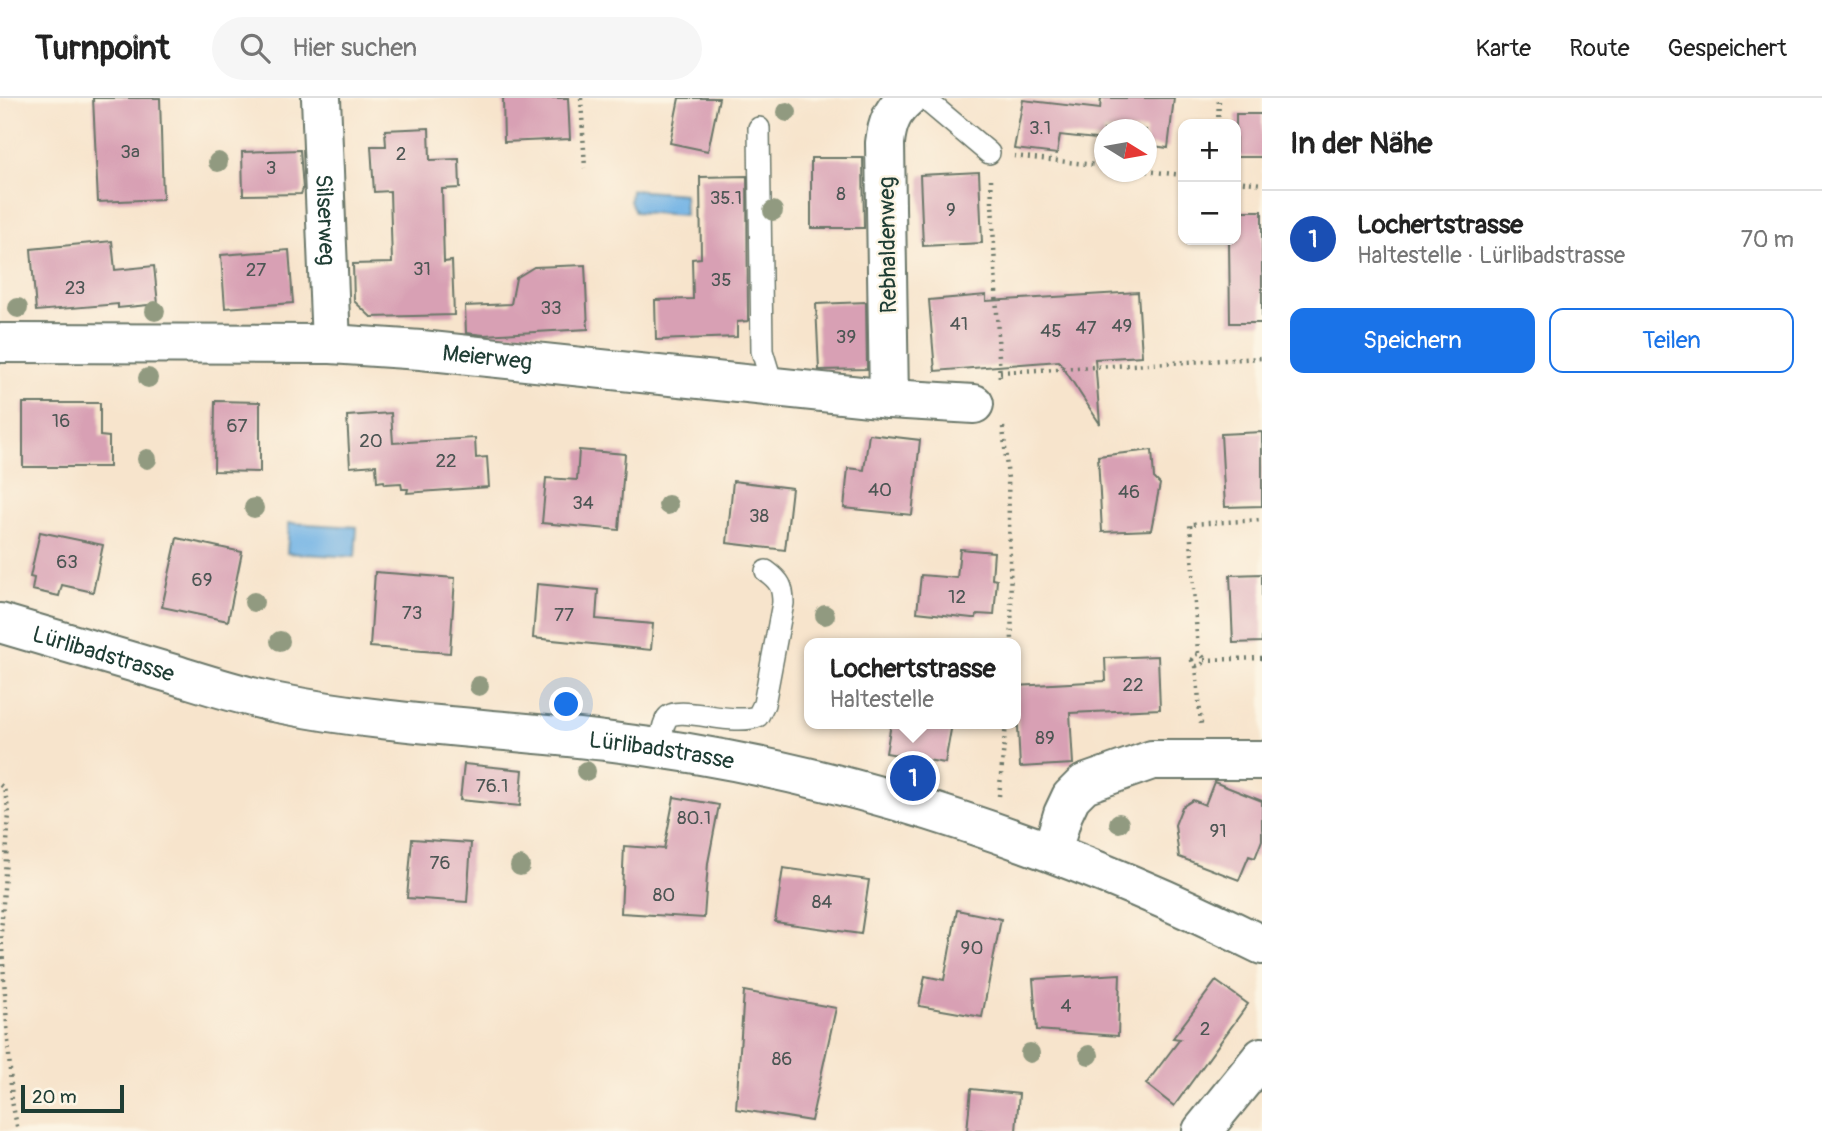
<!DOCTYPE html>
<html lang="de">
<head>
<meta charset="utf-8">
<style>
	body { margin:0; font-family:Pangolin,sans-serif; background:#f6f6f6; color:#222 }
	.controls { position:absolute; right:21px; top:21px; display:grid; overflow:hidden; border-radius:14px; box-shadow:0 2px 5px #0004 }
	.controls button { width:63px; height:63px; display:grid; place-items:center; padding:0; border:0; border-bottom:2px solid #e0e0e0; background:#fff; color:#222; font:35px sans-serif }
	.compass { position:absolute; left:1094px; top:21px; width:63px; height:63px; border-radius:50%; background:#fff; box-shadow:0 2px 5px #0004; rotate:101deg }
	.scale { position:absolute; left:21px; bottom:18px; width:103px; box-sizing:border-box; padding-left:7px; border:4px solid #1f3d34; border-top:0; font-size:19px; line-height:24px; white-space:nowrap; color:#1f3d34; -webkit-text-stroke:5px #fcf5e5; paint-order:stroke }
	.you { position:absolute; left:567px; top:607px; width:24px; height:24px; margin:-18px; border:5px solid #fff; border-radius:50%; background:#1a73e8; box-shadow:0 0 0 10px #1a73e833 }
	.badge { display:grid; place-items:center; width:46px; height:46px; border-radius:50%; background:#1a73e8; color:#fff; font-size:23px; font-weight:700 }
	.pin { position:absolute; translate:-50% -50%; border:4px solid #fff; box-shadow:0 2px 7px #0006 }
	.popup { position:absolute; left:804px; top:540px; width:217px; height:91px; box-sizing:border-box; display:grid; place-content:center; border-radius:14px; background:#fff; filter:drop-shadow(0 2px 5px #0005); font-size:23px; white-space:nowrap; color:#767676 }
	.popup b { font-size:26px; color:#222 }
	.popup::after { content:''; position:absolute; left:50%; top:100%; margin-left:-14px; border:14px solid transparent; border-top-color:#fff }
	.list { margin:0; padding:0; list-style:none }
	h2 { display:flex; justify-content:space-between; align-items:center; height:91px; margin:0; padding:0 28px; font-size:30px }
	h2 small { font-size:23px; font-weight:400; color:#767676 }
	.list li { display:grid; grid-template-columns:46px 1fr auto; gap:21px; align-items:center; box-sizing:border-box; height:98px; padding:0 28px; border-top:2px solid #e0e0e0 }
	.list b { display:block; font-size:26px; white-space:nowrap }
	.list p { margin:0; font-size:23px; white-space:nowrap; color:#767676 }
	.list em { font-size:23px; font-style:normal; color:#767676 }
	.actions { display:flex; gap:14px; padding:21px 28px }
	.actions a { flex:1; padding:16px 0; border:2px solid #1a73e8; border-radius:14px; text-align:center; font-size:24px; color:#1a73e8 }
	.actions .main { background:#1a73e8; color:#fff }
	.icon { flex:none; width:38px; height:38px; fill:none; stroke:currentColor; stroke-width:2; stroke-linecap:round; stroke-linejoin:round }
	.map { position:relative; flex:none; width:1262px; height:1033px; overflow:hidden }
	header { display:flex; align-items:center; gap:42px; box-sizing:border-box; height:98px; padding:0 35px; background:#fff; border-bottom:2px solid #e0e0e0 }
	header strong { font-size:33px }
	nav { display:flex; gap:38px; margin-inline-start:auto; font-size:24px }
	.search { width:490px; height:63px; background:#f6f6f6; display:flex; align-items:center; gap:18px; box-sizing:border-box; padding:0 24px; border-radius:38px; color:#767676; font-size:26px }
	main { display:flex }
	aside { flex:1; background:#fff }
	.map>svg:first-child { display:block }
</style>
</head>
<body>
<header>
<strong>Turnpoint</strong>
<div class="search"><svg class="icon" aria-label="search" viewBox="0 0 24 24"><circle cx="10" cy="10" r="6"/><path d="M15 15l6 6"/></svg>Hier suchen</div>
<nav><a>Karte</a><a>Route</a><a>Gespeichert</a></nav>
</header>
<main>
<div class="map">
<svg width="1262" height="1033" viewBox="0 0 1262 1033">
	<rect width="100%" height="100%" fill="#fcf5e5"/>
	<filter id="ink" filterUnits="userSpaceOnUse"><feTurbulence type="fractalNoise" baseFrequency=".0143" numOctaves="2"/><feDisplacementMap in="SourceGraphic" scale="14" xChannelSelector="R" yChannelSelector="G"/><feConvolveMatrix kernelMatrix="1 2 1 2 8 2 1 2 1" color-interpolation-filters="sRGB"/></filter>
	<filter id="wash" filterUnits="userSpaceOnUse"><feTurbulence type="fractalNoise" baseFrequency=".00686" numOctaves="4" result="noise"/><feDisplacementMap in="SourceGraphic" scale="28" xChannelSelector="R" yChannelSelector="G"/><feGaussianBlur stdDeviation="1.57" result="paint"/><feColorMatrix in="noise" values="0 0 0 0 0 0 0 0 0 0 0 0 0 0 0 0 0 1.4 0 .05"/><feComposite in="paint" operator="in"/></filter>
	<g filter="url(#wash)">
		<rect width="100%" height="100%" fill="#f7e4cc"/>
		<!-- water -->
		<path fill="#71b2e5" stroke="#48788c" stroke-width="2" d="M631,92L684,96L685,117L635,114L630,103Z
			M289,425L357,429L355,459L287,455Z"/>
		<g id="blocks">
			<!-- building -->
			<path fill="#d8a0b4" d="M93,0H160L163,101L98,104Z
				M503,0H568L570,41L504,44Z
				M679,0H719L708,53L670,45Z
				M1101,0H1174L1168,50L1146,47V32H1104V42L1060,37L1057,56L1014,51L1023,2L1100,11Z
				M1236,16H1262V59H1236Z
				M429,30L430,62L459,61L460,90L442,91L444,164L452,163L454,217L371,219L354,203L353,166L392,165L390,93L374,94L371,48H386L385,32Z
				M300,52L303,91L301,96L243,97L242,54Z
				M811,60H863L864,130H811Z
				M979,74L982,145L923,148L920,77Z
				M747,78L748,223L737,224V239L656,242L655,202L693,201L692,161L701,160L700,79Z
				M1236,113H1262V225H1230L1229,142H1236Z
				M112,143L115,172L154,168L158,206L118,210V206L36,213L31,151Z
				M289,152L293,205L225,210L221,157Z
				M585,167L588,231L484,237L466,235L465,208L511,206L516,180L534,169Z
				M1138,194L1142,258L1095,261L1100,326L1059,263L935,273L929,202L986,197V203Z
				M866,204L867,271L819,272L816,206Z
				M215,303L260,304V374L214,373Z
				M23,305H100V338L109,339V369H23Z
				M391,315L393,345L475,340L476,360L487,359L489,389L407,395L408,391H402L401,385L385,386L384,383L377,384L376,367L350,369L347,318Z
				M1262,334V408L1225,409L1221,336Z
				M869,336L920,342L912,417L844,410L848,370L864,372Z
				M579,352L625,356L619,432L542,425L546,380L577,382Z
				M1152,352L1154,380L1160,386L1151,432L1102,434L1098,358Z
				M733,383L792,390L785,452L727,445Z
				M40,434L103,447L93,494L62,487L59,498L32,492L34,480L30,479Z
				M177,440L242,454L228,523L162,509Z
				M960,451L994,454L992,481L997,482L994,517L977,516L976,520H972L917,514L921,477L957,480Z
				M375,474L455,480L450,555L370,549Z
				M1262,476V544L1233,545L1230,477Z
				M537,486L598,492L596,521L653,526L651,552L533,540Z
				M1158,558L1160,611L1070,615L1073,666L1020,669L1016,588L1106,583L1105,560Z
				M891,626H952L945,665L886,655Z
				M464,666L523,672L520,708L460,702Z
				M1214,684L1262,703V742L1255,760L1249,758L1239,782L1179,759L1175,727L1182,709L1193,702L1205,707Z
				M674,699L719,707L708,765L704,820L621,815L624,748L664,751Z
				M412,741L471,745L467,804L407,800Z
				M783,770L869,782L861,836L775,824Z
				M957,812L1001,821L982,919L919,908L925,878L944,882Z
				M1120,876L1118,938L1037,932L1033,881Z
				M1216,883L1248,906L1174,1008L1146,986L1180,941L1173,940Z
				M744,893L836,910L811,1023L736,1011Z
				M971,991L1019,996L1016,1033H967Z"/>
		</g>
	</g>
	<g filter="url(#ink)">
		<use href="#blocks" fill-opacity="0" stroke="#6b7769" stroke-width="2"/>
		<g fill="none" stroke-linecap="round" stroke-linejoin="round">
			<defs>
				<path id="service" d="M921,0L926,2L989,55
					M759,30L762,253L773,289
					M659,651C661,642 662,627 667,620C677,606 734,629 758,618L764,606L783,505C783,489 780,483 766,473"/>
				<g id="minor">
					<path id="s1" d="M321,0L331,246"/>
					<path id="s2" d="M0,245L331,246L421,252L889,301L974,306"/>
					<path d="M889,301L885,45C887,26 892,13 907,0"/>
					<path id="s3" d="M0,525C57,542 114,559 170,575C206,586 242,598 278,605C386,627 497,630 605,643C835,670 1056,745 1262,847"/>
					<path d="M1052,753L1063,716L1071,699L1084,686L1152,662H1262"/>
					<path d="M1202,1033L1262,959"/>
				</g>
			</defs>
			<!-- service casing -->
			<use href="#service" stroke="#6b7769" stroke-width="24"/>
			<!-- minor casing -->
			<use href="#minor" stroke="#6b7769" stroke-width="42"/>
			<!-- path -->
			<path stroke="#6b7769" stroke-width="4.5" stroke-dasharray="2 5" stroke-linecap="butt" d="M581,0L585,70
				M1218,26L1219,0
				M1014,58L1104,68
				M1146,73L1183,77
				M991,81L1000,282
				M1236,83L1262,86
				M1000,274L1262,260
				M1003,329L1008,381L1012,545
				M1198,555L1190,426L1262,422
				M1192 562a6 6 0 1 1 12 0a6 6 0 1 1-12 0Z
				M1204,562L1262,560
				M1196,568L1201,626
				M0,687L4,690L9,715L1,835L12,1003L18,1033
				M999,698L1006,626"/>
			<!-- service -->
			<use href="#service" stroke="#fff" stroke-width="21"/>
			<!-- minor -->
			<use href="#minor" stroke="#fff" stroke-width="38"/>
		</g>
		<!-- trees -->
		<g fill="#919a80">
			<circle cx="787" cy="14" r="10"/>
			<circle cx="218" cy="64" r="10"/>
			<circle cx="773" cy="113" r="10"/>
			<circle cx="18" cy="210" r="10"/>
			<circle cx="155" cy="213" r="10"/>
			<circle cx="148" cy="280" r="10"/>
			<circle cx="147" cy="361" r="10"/>
			<circle cx="668" cy="407" r="10"/>
			<circle cx="254" cy="410" r="10"/>
			<circle cx="254" cy="504" r="10"/>
			<circle cx="825" cy="517" r="10"/>
			<circle cx="280" cy="543" r="10"/>
			<circle cx="479" cy="588" r="10"/>
			<circle cx="586" cy="673" r="10"/>
			<circle cx="1119" cy="725" r="10"/>
			<circle cx="520" cy="768" r="10"/>
			<circle cx="1030" cy="955" r="10"/>
			<circle cx="1089" cy="957" r="10"/>
		</g>
	</g>
	<g text-anchor="middle" stroke-width="5" stroke-linejoin="round" paint-order="stroke">
		<!-- number labels -->
		<g font-size="19" fill="#4d5654">
			<text x="1040" y="36">3.1</text>
			<text x="130" y="60">3a</text>
			<text x="401" y="62">2</text>
			<text x="271" y="76">3</text>
			<text x="841" y="102">8</text>
			<text x="726" y="106">35.1</text>
			<text x="951" y="118">9</text>
			<text x="422" y="177">31</text>
			<text x="256" y="178">27</text>
			<text x="721" y="188">35</text>
			<text x="75" y="196">23</text>
			<text x="551" y="216">33</text>
			<text x="959" y="232">41</text>
			<text x="1122" y="234">49</text>
			<text x="1086" y="236">47</text>
			<text x="1051" y="239">45</text>
			<text x="846" y="245">39</text>
			<text x="61" y="329">16</text>
			<text x="237" y="334">67</text>
			<text x="371" y="349">20</text>
			<text x="446" y="369">22</text>
			<text x="880" y="398">40</text>
			<text x="1129" y="400">46</text>
			<text x="583" y="411">34</text>
			<text x="759" y="424">38</text>
			<text x="67" y="470">63</text>
			<text x="202" y="488">69</text>
			<text x="957" y="505">12</text>
			<text x="412" y="521">73</text>
			<text x="564" y="523">77</text>
			<text x="1133" y="593">22</text>
			<text x="1045" y="646">89</text>
			<text x="492" y="694">76.1</text>
			<text x="694" y="726">80.1</text>
			<text x="1218" y="739">91</text>
			<text x="440" y="771">76</text>
			<text x="664" y="803">80</text>
			<text x="822" y="810">84</text>
			<text x="972" y="856">90</text>
			<text x="1066" y="914">4</text>
			<text x="1205" y="937">2</text>
			<text x="782" y="967">86</text>
		</g>
		<!-- street labels -->
		<g font-size="23" fill="#1f3d34" stroke="#fcf5e5">
			<text dy="8" stroke="none"><textPath href="#s1" startOffset="122">Silserweg</textPath></text>
			<text transform="translate(887 147) rotate(-91)" y="8">Rebhaldenweg</text>
			<text dy="8" stroke="none"><textPath href="#s2" startOffset="488">Meierweg</textPath></text>
			<text dy="8" stroke="none"><textPath href="#s3" startOffset="108">Lürlibadstrasse</textPath></text>
			<text dy="8" stroke="none"><textPath href="#s3" startOffset="676">Lürlibadstrasse</textPath></text>
		</g>
	</g>
</svg>
<div class="controls">
<button>+</button>
<button>−</button>
</div>
<svg class="compass" viewBox="-18 -18 36 36"><path d="M0-13l5 13h-10z" fill="#e53935"/><path d="M0 13l5-13h-10z" fill="#767676"/></svg>
<div class="scale">20 m</div>
<div class="you"></div>
<div class="pin badge" style="left:913px;top:680px;background:#1a4fb4">1</div>
<div class="popup"><b>Lochertstrasse</b>Haltestelle</div>
</div>
<aside>
<h2>In der Nähe<small></small></h2>
<ul class="list">
<li><span class="badge" style="background:#1a4fb4">1</span><div><b>Lochertstrasse</b><p>Haltestelle · Lürlibadstrasse</p></div><em>70 m</em></li>
</ul>
<div class="actions"><a class="main">Speichern</a><a>Teilen</a></div>
</aside>
</main>
</body>
</html>
